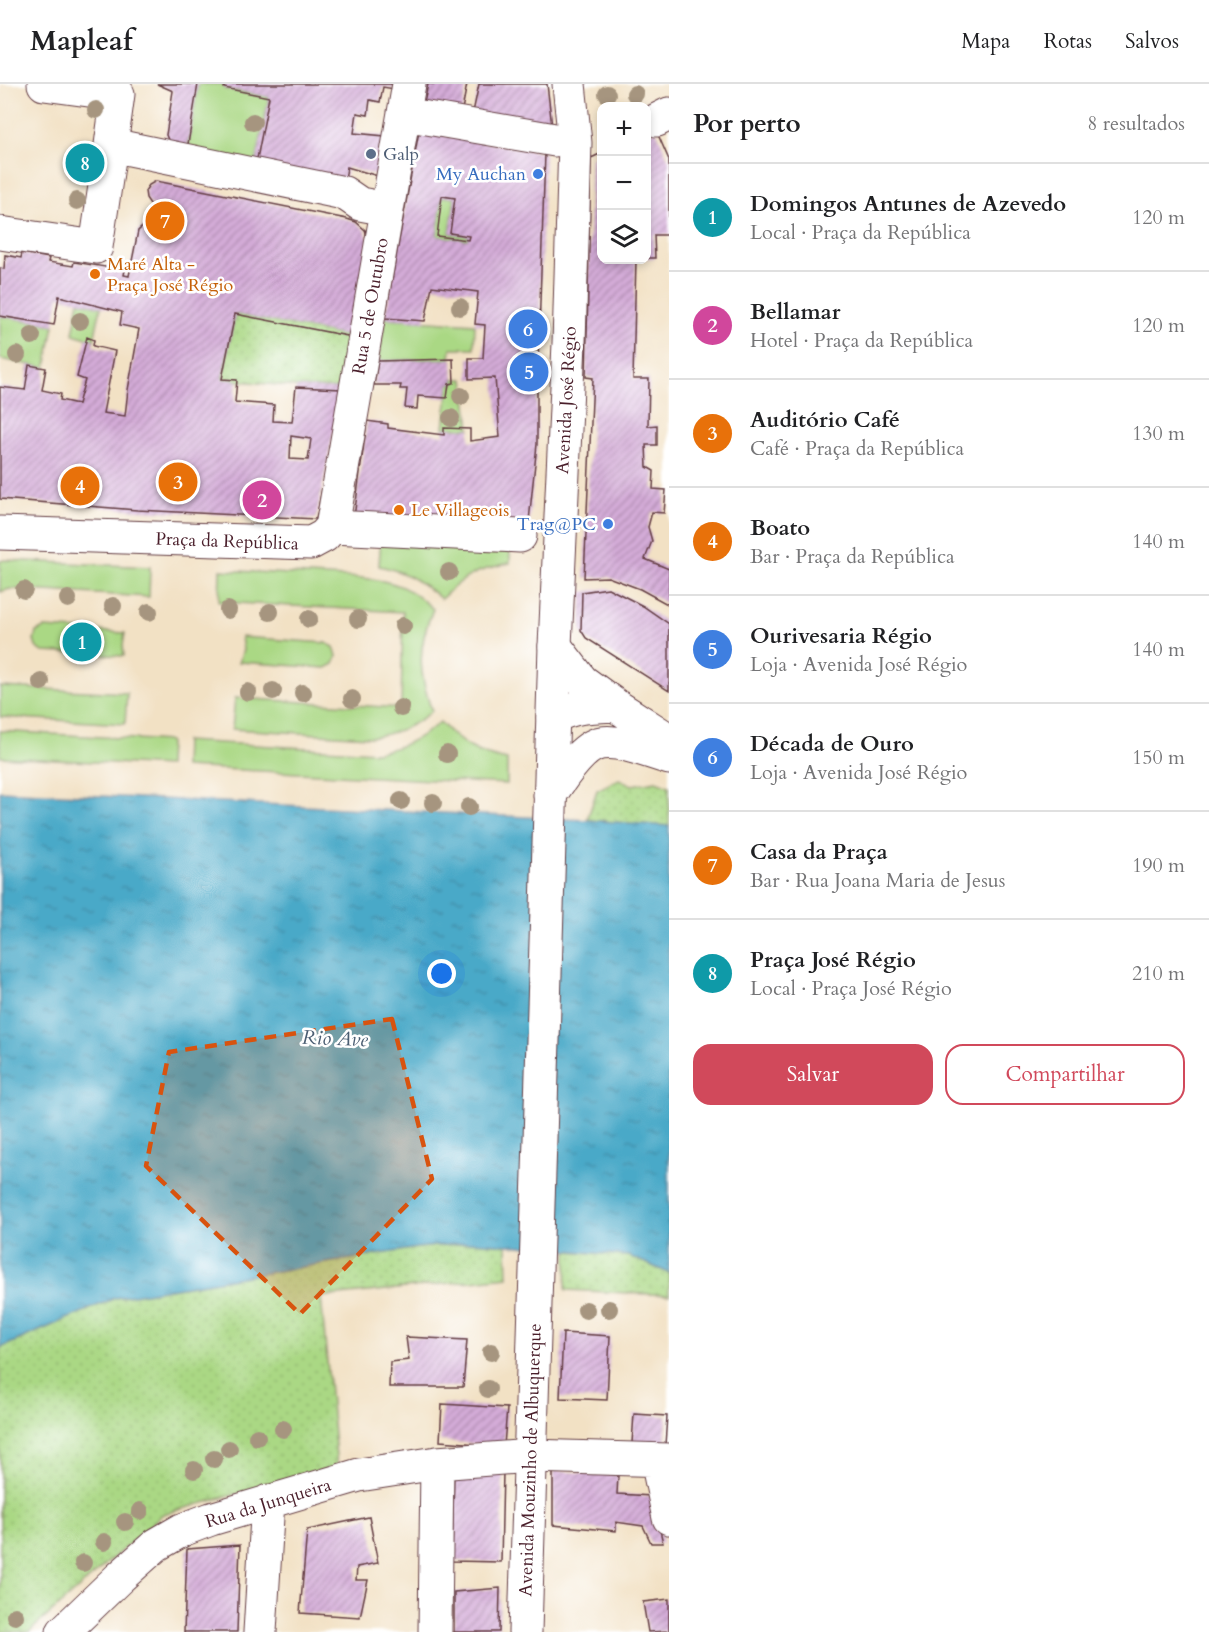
<!DOCTYPE html>
<html lang="pt">
<head>
<meta charset="utf-8">
<style>
	body { margin:0; font-family:Cardo,serif; background:#f6f6f6; color:#202124 }
	.controls { position:absolute; right:18px; top:18px; display:grid; overflow:hidden; border-radius:12px; box-shadow:0 3px 9px #0003 }
	.controls button { width:54px; height:54px; display:grid; place-items:center; padding:0; border:0; border-bottom:2px solid #e0e0e0; background:#fff; color:#202124; font:30px sans-serif }
	.you { position:absolute; left:442px; top:890px; width:21px; height:21px; margin:-15px; border:4px solid #fff; border-radius:50%; background:#1a73e8; box-shadow:0 0 0 9px #1a73e833 }
	.badge { display:grid; place-items:center; width:39px; height:39px; border-radius:50%; background:#d1495b; color:#fff; font-size:20px; font-weight:700 }
	.pin { position:absolute; translate:-50% -50%; border:3px solid #fff; box-shadow:0 2px 6px #0006 }
	.list { margin:0; padding:0; list-style:none }
	h2 { display:flex; justify-content:space-between; align-items:center; height:78px; margin:0; padding:0 24px; font-size:26px }
	h2 small { font-size:20px; font-weight:400; color:#757577 }
	.list li { display:grid; grid-template-columns:39px 1fr auto; gap:18px; align-items:center; box-sizing:border-box; height:108px; padding:0 24px; border-top:2px solid #e0e0e0 }
	.list b { display:block; font-size:22px; white-space:nowrap }
	.list p { margin:0; font-size:20px; white-space:nowrap; color:#757577 }
	.list em { font-size:20px; font-style:normal; color:#757577 }
	.actions { display:flex; gap:12px; padding:18px 24px }
	.actions a { flex:1; padding:14px 0; border:2px solid #d1495b; border-radius:18px; text-align:center; font-size:21px; color:#d1495b }
	.actions .main { background:#d1495b; color:#fff }
	.icon { flex:none; width:33px; height:33px; fill:none; stroke:currentColor; stroke-width:2; stroke-linecap:round; stroke-linejoin:round }
	.map { position:relative; flex:none; width:669px; height:1548px; overflow:hidden }
	header { display:flex; align-items:center; gap:36px; box-sizing:border-box; height:84px; padding:0 30px; background:#fff; border-bottom:2px solid #e0e0e0 }
	header strong { font-size:28px }
	nav { display:flex; gap:33px; margin-inline-start:auto; font-size:21px }
	main { display:flex }
	aside { flex:1; background:#fff }
	.map>svg:first-child { display:block }
</style>
</head>
<body>
<header>
<strong>Mapleaf</strong>
<nav><a>Mapa</a><a>Rotas</a><a>Salvos</a></nav>
</header>
<main>
<div class="map">
<svg width="669" height="1548" viewBox="0 0 669 1548">
	<defs>
		<pattern id="grass-dots" width="8" height="8" patternUnits="userSpaceOnUse" patternTransform="scale(1.5)"><rect width="8" height="8" fill="#aad884"/><path d="M2 2h.1M6 6h.1" fill="none" stroke="#94b972" stroke-width="1.8" stroke-linecap="round"/></pattern>
		<pattern id="water-ripples" width="26" height="14" patternUnits="userSpaceOnUse" patternTransform="scale(1.5)"><rect width="26" height="14" fill="#49a9c8"/><path d="M2 4q2-2 4 0t4 0M15 11q2-2 4 0t4 0" fill="none" stroke="#3f89a3"/></pattern>
		<pattern id="building-hatch" width="6" height="6" patternUnits="userSpaceOnUse" patternTransform="scale(1.5)"><rect width="6" height="6" fill="#d4acd8"/><path d="M-1 1l2-2M0 6l6-6M5 7l2-2" fill="none" stroke="#ae8baf"/></pattern>
	</defs>
	<rect width="100%" height="100%" fill="#fff"/>
	<filter id="ink" filterUnits="userSpaceOnUse"><feTurbulence type="fractalNoise" baseFrequency=".0167" numOctaves="2"/><feDisplacementMap in="SourceGraphic" scale="12" xChannelSelector="R" yChannelSelector="G"/><feConvolveMatrix kernelMatrix="1 2 1 2 8 2 1 2 1" color-interpolation-filters="sRGB"/></filter>
	<filter id="wash" filterUnits="userSpaceOnUse"><feTurbulence type="fractalNoise" baseFrequency=".008" numOctaves="4" result="noise"/><feDisplacementMap in="SourceGraphic" scale="24" xChannelSelector="R" yChannelSelector="G"/><feGaussianBlur stdDeviation="1.35" result="paint"/><feColorMatrix in="noise" values="0 0 0 0 0 0 0 0 0 0 0 0 0 0 0 0 0 1.4 0 .05"/><feComposite in="paint" operator="in"/></filter>
	<g filter="url(#wash)">
		<rect width="100%" height="100%" fill="#f2e1c4"/>
		<!-- grass -->
		<path fill="url(#grass-dots)" stroke="#7a7c58" stroke-width="1.5" d="M235,230L353,253L342,305L296,303L222,295Z
			M619,695L632,701L656,697L669,702V742L587,736L597,706Z
			M474,1158L507,1161L508,1193L321,1213L337,1383L163,1430L29,1548H0V1264L115,1214L417,1164Z
			M567,1167L629,1172L669,1189V1211L566,1206Z"/>
		<!-- green -->
		<path fill="#aad884" stroke="#7a7c58" stroke-width="1.5" d="M198,0H225L224,5L269,13L256,80L187,66Z
			M442,112L455,114L450,149L469,152L468,156L437,152Z
			M79,217L101,223L94,256L73,250Z
			M0,232L54,241L46,284L0,275Z
			M385,234L475,240L474,264H451L450,275L378,277Z
			M454,295H464L470,345L444,344L449,300L454,299Z
			M381,451L510,455V479C477,486 465,491 441,515C422,498 404,487 379,482Z
			M5,476L150,483L149,513L10,505L0,508V477Z
			M220,486L362,494C394,497 410,503 433,525C417,564 418,587 432,627C413,643 395,650 370,653L232,645L235,614L401,624L403,528L219,518Z
			M44,544L125,549L123,561L124,572L43,568L36,563L34,556L36,548Z
			M241,553L326,559L334,563L337,572L334,580L326,584L239,578L243,566Z
			M0,603L127,609L125,640L0,633Z
			M440,638C461,660 476,670 507,676V700L184,683L185,657L376,668C401,665 421,654 440,638Z
			M0,647L169,657L168,682L0,673Z"/>
		<!-- water -->
		<path fill="url(#water-ripples)" stroke="#4a647a" stroke-width="1.5" d="M0,707L587,736L669,742V1189L629,1172L474,1158L417,1164L115,1214L0,1264Z"/>
		<g id="blocks">
			<!-- building -->
			<path fill="url(#building-hatch)" fill-rule="evenodd" d="M157,0H198L187,66L169,58L166,51L173,7Z
				M225,0H395L394,5L383,3L380,18L370,16L368,31L357,29L354,49L385,52L378,92L347,83L345,97L256,80L269,13L224,4Z
				M428,0H467L461,31L423,24Z
				M479,0H547L552,43L472,33Z
				M656,46L669,76V151H654L655,174H646V50Z
				M419,47L545,69L537,308V360L528,447L354,433L367,337L388,340V344L444,351V344L470,345V357L500,353L495,294L469,295V274H483L485,241L475,240L478,208L432,202L425,237L385,234ZM442,112L455,114L450,149L469,152L468,156L437,152Z
				M602,69V176H636L633,295H649L648,342L657,341V361H646L647,383L654,387L653,405L666,406L664,429L652,428L648,443L652,457L645,475L669,485V521L640,505L608,493L584,494L593,294L586,293L591,74Z
				M156,97L347,135L356,138L365,146L369,156L353,253L235,230L222,295L237,296L235,318L274,321L273,337L292,338L296,303L342,305L316,435L137,426L0,415V303L25,306L29,281L46,284L42,306L61,310L60,316L78,320L85,296L77,293L87,253L94,256L93,262L115,267L103,329L125,332L128,306L139,245L120,241L122,228L59,212L54,241L0,232V184L4,185L5,171L21,174L22,169L49,174L48,178L73,182L74,178L125,186L124,191L129,192L138,147L150,136H156L159,123L150,120L146,114L145,107L149,101ZM291,352L311,355L308,376L290,375Z
				M453,275L454,299L449,300L447,314L418,312L417,325L405,324L407,305H400L401,301H374L378,277Z
				M608,504L643,522L669,540V607L586,554L581,546L582,508Z
				M563,1249L610,1252L607,1316L560,1314Z
				M406,1253L467,1256L463,1303H389L390,1278L409,1276Z
				M442,1320L507,1324L504,1362L440,1357Z
				M634,1330L667,1332L665,1361L632,1359Z
				M454,1387H503L501,1478L452,1477Z
				M553,1387L618,1391L617,1410L652,1412L663,1459H651L643,1442L616,1438V1447L553,1441Z
				M369,1433L378,1479L357,1483L356,1496H368L360,1533L300,1529L307,1446Z
				M240,1461L237,1548H184L187,1465Z
				M500,1504L499,1548H454V1508Z
				M669,1515V1547L648,1548L643,1518Z"/>
		</g>
	</g>
	<g filter="url(#ink)">
		<use href="#blocks" fill-opacity="0" stroke="#633c42" stroke-width="1.5"/>
		<g fill="none" stroke-linecap="round" stroke-linejoin="round">
			<defs>
				<path id="street" d="M44,0L118,10L111,61L344,109L360,120L387,125
					M404,30L555,56
					M657,36L669,30
					M0,149L96,163L111,61
					M332,443L520,452
					M0,449L311,459L324,452L332,443L409,0
					M657,1376L669,1434
					M63,1548L119,1494L156,1461L182,1446L211,1435L359,1391L437,1379L530,1372L669,1376
					M260,1548L268,1417
					M435,1548L437,1379"/>
				<path id="secondary" d="M555,562L582,597L615,621L669,656
					M553,633C575,622 590,622 615,621
					M550,711C560,696 582,662 601,659C623,656 648,668 669,674"/>
				<path id="primary" d="M525,1548L555,562L569,259L575,59L569,0"/>
			</defs>
			<!-- street casing -->
			<use href="#street" stroke="#633c42" stroke-width="35"/>
			<!-- secondary casing -->
			<use href="#secondary" stroke="#633c42" stroke-width="35"/>
			<!-- primary casing -->
			<use href="#primary" stroke="#633c42" stroke-width="35"/>
			<!-- street -->
			<use href="#street" stroke="#fff" stroke-width="33"/>
			<!-- secondary -->
			<use href="#secondary" stroke="#fff" stroke-width="33"/>
			<!-- primary -->
			<use href="#primary" stroke="#fff" stroke-width="33"/>
		</g>
		<!-- trees -->
		<g fill="#a6957f">
			<circle cx="607" cy="10" r="9"/>
			<circle cx="635" cy="10" r="9"/>
			<circle cx="96" cy="26" r="9"/>
			<circle cx="253" cy="38" r="9"/>
			<circle cx="85" cy="69" r="9"/>
			<circle cx="77" cy="117" r="9"/>
			<circle cx="460" cy="223" r="9"/>
			<circle cx="80" cy="237" r="9"/>
			<circle cx="32" cy="252" r="9"/>
			<circle cx="17" cy="271" r="9"/>
			<circle cx="461" cy="312" r="9"/>
			<circle cx="451" cy="334" r="9"/>
			<circle cx="449" cy="488" r="9"/>
			<circle cx="24" cy="506" r="9"/>
			<circle cx="68" cy="515" r="9"/>
			<circle cx="113" cy="522" r="9"/>
			<circle cx="228" cy="526" r="9"/>
			<circle cx="149" cy="528" r="9"/>
			<circle cx="270" cy="528" r="9"/>
			<circle cx="309" cy="535" r="9"/>
			<circle cx="358" cy="535" r="9"/>
			<circle cx="403" cy="542" r="9"/>
			<circle cx="41" cy="598" r="9"/>
			<circle cx="273" cy="607" r="9"/>
			<circle cx="248" cy="608" r="9"/>
			<circle cx="303" cy="609" r="9"/>
			<circle cx="352" cy="615" r="9"/>
			<circle cx="401" cy="624" r="9"/>
			<circle cx="447" cy="670" r="9"/>
			<circle cx="401" cy="717" r="9"/>
			<circle cx="433" cy="719" r="9"/>
			<circle cx="469" cy="723" r="9"/>
			<circle cx="609" cy="1225" r="9"/>
			<circle cx="586" cy="1226" r="9"/>
			<circle cx="491" cy="1268" r="9"/>
			<circle cx="488" cy="1305" r="9"/>
			<circle cx="283" cy="1345" r="9"/>
			<circle cx="257" cy="1353" r="9"/>
			<circle cx="229" cy="1365" r="9"/>
			<circle cx="214" cy="1375" r="9"/>
			<circle cx="194" cy="1386" r="9"/>
			<circle cx="140" cy="1427" r="9"/>
			<circle cx="125" cy="1438" r="9"/>
			<circle cx="104" cy="1458" r="9"/>
			<circle cx="83" cy="1479" r="9"/>
			<circle cx="15" cy="1532" r="9"/>
		</g>
	</g>
	<!-- marked area -->
	<path fill="#d8530f" fill-opacity="0.2" stroke="#d8530f" stroke-width="4.5" stroke-dasharray="12 8" stroke-linejoin="round" d="M392,935L432,1095L300,1230L146,1082L169,968Z"/>
	<!-- markers -->
	<circle fill="#5c6f8a" stroke="#fff" stroke-width="2" cx="371" cy="70" r="6"/>
	<g fill="#3f7fe0" stroke="#fff" stroke-width="2">
		<circle cx="538" cy="90" r="6"/>
		<circle cx="608" cy="440" r="6"/>
	</g>
	<g fill="#e8710a" stroke="#fff" stroke-width="2">
		<circle cx="95" cy="190" r="6"/>
		<circle cx="399" cy="426" r="6"/>
	</g>
	<g text-anchor="middle" stroke-width="5" stroke-linejoin="round" paint-order="stroke">
		<!-- service labels -->
		<g font-size="18" fill="#4e5e75" stroke="#fff" text-anchor="start">
			<text x="383" y="76">Galp</text>
		</g>
		<!-- shop labels -->
		<g font-size="18" fill="#366cbe" stroke="#fff" text-anchor="end">
			<text x="526" y="96">My Auchan</text>
			<text x="596" y="446">Trag@PC</text>
		</g>
		<!-- food labels -->
		<g font-size="18" fill="#c56008" stroke="#fff" text-anchor="start">
			<text x="107" y="186">Maré Alta -<tspan x="107" dy="21">Praça José Régio</tspan></text>
			<text x="411" y="432">Le Villageois</text>
		</g>
		<!-- street labels -->
		<g font-size="18" fill="#4a1f2b" stroke="#fff">
			<text transform="translate(370 222) rotate(-80)" y="6">Rua 5 de Outubro</text>
			<text transform="translate(566 316) rotate(-87)" y="6">Avenida José Régio</text>
			<text transform="translate(227 457) rotate(2)" y="6">Praça da República</text>
			<text transform="translate(530 1376) rotate(-88)" y="6">Avenida Mouzinho de Albuquerque</text>
			<text transform="translate(268 1419) rotate(-17)" y="6">Rua da Junqueira</text>
		</g>
		<!-- water labels -->
		<g font-size="20" font-style="italic" fill="#4a5d72" stroke="#fff">
			<text transform="translate(335 954) rotate(2)" y="7">Rio Ave</text>
		</g>
	</g>
</svg>
<div class="controls">
<button>+</button>
<button>−</button>
<button><svg class="icon" aria-label="layers" viewBox="0 0 24 24"><path d="M12 4l9 5-9 5-9-5zM3 14l9 5 9-5"/></svg></button>
</div>
<div class="you"></div>
<div class="pin badge" style="left:82px;top:558px;background:#0f9aa8">1</div>
<div class="pin badge" style="left:262px;top:416px;background:#d1479c">2</div>
<div class="pin badge" style="left:178px;top:398px;background:#e8710a">3</div>
<div class="pin badge" style="left:80px;top:402px;background:#e8710a">4</div>
<div class="pin badge" style="left:529px;top:288px;background:#3f7fe0">5</div>
<div class="pin badge" style="left:528px;top:245px;background:#3f7fe0">6</div>
<div class="pin badge" style="left:165px;top:137px;background:#e8710a">7</div>
<div class="pin badge" style="left:85px;top:79px;background:#0f9aa8">8</div>
</div>
<aside>
<h2>Por perto<small>8 resultados</small></h2>
<ul class="list">
<li><span class="badge" style="background:#0f9aa8">1</span><div><b>Domingos Antunes de Azevedo</b><p>Local · Praça da República</p></div><em>120 m</em></li>
<li><span class="badge" style="background:#d1479c">2</span><div><b>Bellamar</b><p>Hotel · Praça da República</p></div><em>120 m</em></li>
<li><span class="badge" style="background:#e8710a">3</span><div><b>Auditório Café</b><p>Café · Praça da República</p></div><em>130 m</em></li>
<li><span class="badge" style="background:#e8710a">4</span><div><b>Boato</b><p>Bar · Praça da República</p></div><em>140 m</em></li>
<li><span class="badge" style="background:#3f7fe0">5</span><div><b>Ourivesaria Régio</b><p>Loja · Avenida José Régio</p></div><em>140 m</em></li>
<li><span class="badge" style="background:#3f7fe0">6</span><div><b>Década de Ouro</b><p>Loja · Avenida José Régio</p></div><em>150 m</em></li>
<li><span class="badge" style="background:#e8710a">7</span><div><b>Casa da Praça</b><p>Bar · Rua Joana Maria de Jesus</p></div><em>190 m</em></li>
<li><span class="badge" style="background:#0f9aa8">8</span><div><b>Praça José Régio</b><p>Local · Praça José Régio</p></div><em>210 m</em></li>
</ul>
<div class="actions"><a class="main">Salvar</a><a>Compartilhar</a></div>
</aside>
</main>
</body>
</html>
